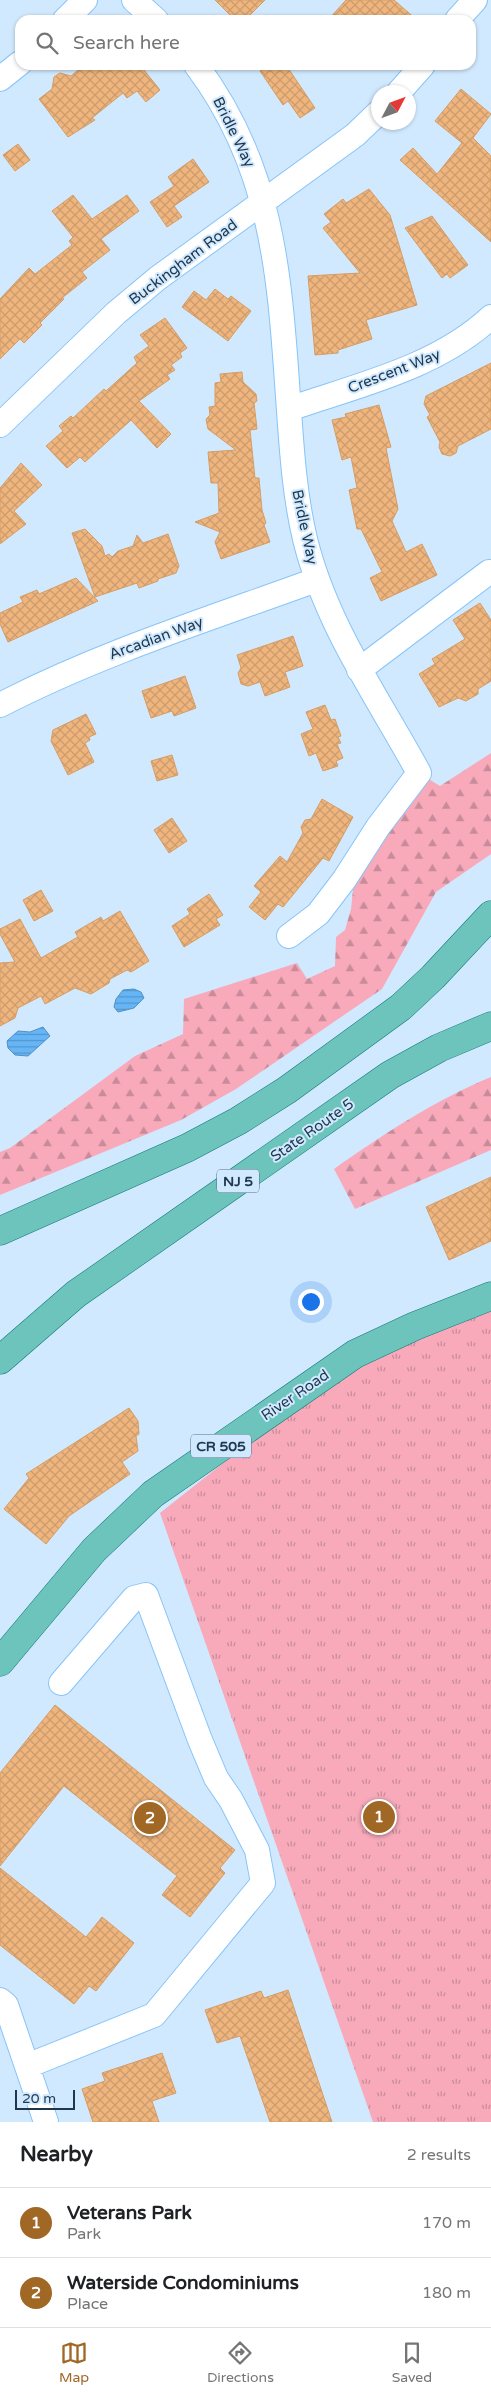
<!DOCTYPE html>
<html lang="en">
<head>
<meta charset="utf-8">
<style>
	body { margin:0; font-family:"Varela Round",sans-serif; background:#f6f6f6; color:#202124 }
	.compass { position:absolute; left:371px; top:85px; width:45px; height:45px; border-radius:50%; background:#fff; box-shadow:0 1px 4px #0004; rotate:49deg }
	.scale { position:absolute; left:15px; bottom:12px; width:60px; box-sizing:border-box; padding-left:5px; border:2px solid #1e374c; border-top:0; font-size:14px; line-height:18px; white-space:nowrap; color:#1e374c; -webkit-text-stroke:4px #d1e9fe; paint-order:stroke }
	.you { position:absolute; left:310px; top:1301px; width:18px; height:18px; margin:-12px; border:4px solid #fff; border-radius:50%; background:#1a73e8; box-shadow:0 0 0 8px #1a73e833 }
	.badge { display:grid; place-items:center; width:32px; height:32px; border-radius:50%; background:#a06725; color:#fff; font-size:16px; font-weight:700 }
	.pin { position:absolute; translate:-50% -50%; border:2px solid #fff; box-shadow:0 1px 5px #0006 }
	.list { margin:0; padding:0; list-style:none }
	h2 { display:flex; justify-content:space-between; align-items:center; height:65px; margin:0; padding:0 20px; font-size:21px }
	h2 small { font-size:16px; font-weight:400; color:#757577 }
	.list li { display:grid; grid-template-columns:32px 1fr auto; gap:15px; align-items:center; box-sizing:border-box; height:70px; padding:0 20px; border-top:1px solid #e0e0e0 }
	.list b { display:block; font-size:19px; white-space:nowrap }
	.list p { margin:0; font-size:16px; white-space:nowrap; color:#757577 }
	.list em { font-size:16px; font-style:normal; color:#757577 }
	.icon { flex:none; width:28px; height:28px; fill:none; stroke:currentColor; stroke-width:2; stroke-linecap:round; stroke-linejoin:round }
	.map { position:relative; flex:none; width:491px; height:2122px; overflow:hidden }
	.search { position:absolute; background:#fff; box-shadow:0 1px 4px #0004; left:15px; right:15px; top:15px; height:55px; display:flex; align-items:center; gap:12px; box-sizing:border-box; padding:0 18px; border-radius:15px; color:#757577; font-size:19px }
	.sheet { height:205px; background:#fff }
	nav { display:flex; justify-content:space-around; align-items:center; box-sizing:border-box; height:70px; border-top:1px solid #e0e0e0; background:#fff; font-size:14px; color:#757577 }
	nav a { display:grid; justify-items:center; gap:2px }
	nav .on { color:#a06725 }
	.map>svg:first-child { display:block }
</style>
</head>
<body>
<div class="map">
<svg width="491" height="2122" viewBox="0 0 491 2122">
	<defs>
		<pattern id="forest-firs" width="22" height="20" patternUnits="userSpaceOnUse" patternTransform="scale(1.25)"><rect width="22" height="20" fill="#f8aabb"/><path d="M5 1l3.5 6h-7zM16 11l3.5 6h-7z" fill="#c88b9a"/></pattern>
		<pattern id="park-tufts" width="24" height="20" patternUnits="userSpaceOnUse" patternTransform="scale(1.25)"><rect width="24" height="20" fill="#f8aabb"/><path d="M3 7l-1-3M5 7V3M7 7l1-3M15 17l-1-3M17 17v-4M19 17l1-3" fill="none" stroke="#c88b9a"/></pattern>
		<pattern id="water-rules" width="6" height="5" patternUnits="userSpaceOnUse" patternTransform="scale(1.25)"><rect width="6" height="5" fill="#66b6f7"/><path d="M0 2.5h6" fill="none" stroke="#5395ca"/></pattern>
		<pattern id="building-cross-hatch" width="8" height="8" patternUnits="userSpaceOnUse" patternTransform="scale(1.25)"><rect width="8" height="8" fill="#efb57d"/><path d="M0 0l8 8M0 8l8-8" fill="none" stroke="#cc9c6e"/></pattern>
	</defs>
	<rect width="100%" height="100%" fill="#d1e9fe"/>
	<!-- forest -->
	<path fill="url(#forest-firs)" d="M491,753V854L436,892L382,989L236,1089L181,1120L0,1195V1152L10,1148L135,1056L183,1034L184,999L297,963L307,979L335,966L336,937L345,930L351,909L356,861L419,773L440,786Z
		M491,1077V1150L355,1209L334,1169C382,1135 437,1099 491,1077Z"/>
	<!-- park -->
	<path fill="url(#park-tufts)" d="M491,1296V2122H373L160,1513L370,1347Z"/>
	<!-- water -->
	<path fill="url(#water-rules)" stroke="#5090c4" d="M134,989L141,992L144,998L134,1008L118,1012L114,1007L116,999L123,990Z
		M43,1027L50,1036L28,1056L15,1055L8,1048L7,1041L18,1031L30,1032Z"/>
	<!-- building -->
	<path fill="url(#building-cross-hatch)" stroke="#d59d65" d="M215,0H265L245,20H235Z
		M346,0H394L417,20H328Z
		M84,65H140L160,90L146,102L137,91L127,98L123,93L92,118L95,120L68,137L39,99L52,89L54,77L60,73L71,76Z
		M268,65H286L315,108L300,118L288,101L283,105L260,71Z
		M461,89L491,114L473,138L491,156V242L400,160L413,148L437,174L462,143L435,121Z
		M18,144L30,160L15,171L3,155Z
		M193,159L209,182L174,206L182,217L167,227L150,202L174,186L168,177Z
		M369,189L390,215L417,305L366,320L372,339L338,350V353L315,355L308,276L360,273L323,228L331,222L324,214L343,199L346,203Z
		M73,195L92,219L127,195L139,211L101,239L110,250L82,272L87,278L62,298L64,299L40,323L42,325L24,343L20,339L0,359V299L29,268L35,274L72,245L69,241L73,237L52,211Z
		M432,216L468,265L450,278L447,274L442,278L405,228Z
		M215,289L228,299L231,296L251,311L228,341L182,307L194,291L206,300Z
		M165,318L187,348L180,353L182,357L171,365L175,370L167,375L170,379L139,401L171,434L157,448L131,420L85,462L80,457L67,468L46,446L63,431L59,426L71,416L73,418L104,389L106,391L137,363L134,357L149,346L140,335Z
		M491,363V429L458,446L456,453L450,456L442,454L439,447L440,442L427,417L430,415L424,404L426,396Z
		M242,372L243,382L256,394L257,401L254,403L257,429L250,430L255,478H259L262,510L266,523L264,525L270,542L221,559L215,542L220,532L195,522L219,513L218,483H211L208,452L236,450L208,429L206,419L210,415L209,407L215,406V383L221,382L220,374Z
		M379,405L391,447L386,448L398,509L392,521L406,552L422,544L437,575L381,601L370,578L382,572L361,529H357L349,490L357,488L351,457L342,460L332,420L346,417L345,414Z
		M21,463L42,485L14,511L26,524L0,544V488Z
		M85,529L102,546L105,556L109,554L112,557L118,551L133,546L137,535L143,543L168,534L179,566L176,573L158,579V581L139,588L137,583L95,597L72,533Z
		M76,578L98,601L8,642L0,624V613L23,602L20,597L37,590L39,594Z
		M480,603L491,620V681L478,689V694L466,701L458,698L439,707L419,674L435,664L432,659L465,639L453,620Z
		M293,636L303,666L285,672L290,687L265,696L260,682L248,686L241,684L238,673L241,668L237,655Z
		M185,676L196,708L174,716L172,711L151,718L142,691Z
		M325,705L331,720L335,719L341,736L338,737L341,743L337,744L343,758L336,761L338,766L323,771L316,753L309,756L301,734L313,729L306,712Z
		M86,714L96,734L89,737L90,740L85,743L94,762L68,775L51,741L53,730Z
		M172,755L178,775L157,781L151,761Z
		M322,799L353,817L329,861L323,858L283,907L278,904L265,920L249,907L261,892L254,886L280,856L287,862L303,833L301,827L305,820L311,819Z
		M172,818L187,841L169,853L154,830Z
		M41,890L53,911L34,921L23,900Z
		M209,894L223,915L216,919L220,925L184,947L172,926L190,914L187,909Z
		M120,911L149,961L131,972L127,970L110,979L109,983L91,994L75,988L45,1004L41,996L18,1008L15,1018L0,1026V963L15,962L0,934V929L20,919L41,958L78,937L75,932L101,917L103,921Z
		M491,1177V1241L449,1260L426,1207Z
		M129,1408L138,1421L139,1434L136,1436L138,1451L122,1462L130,1474L69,1516L46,1544L4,1509L29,1478L26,1474Z
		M55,1705L235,1850L220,1868L225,1873L190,1917L162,1895L177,1876L64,1786L0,1866V1773Z
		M0,1868L86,1937L102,1917L134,1943L96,1991L89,1986L74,2004L0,1945Z
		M288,1990L332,2122H270L240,2036L217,2043L205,2010L261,1991L264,1998Z
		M162,2053L176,2093L152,2101L159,2122H93L82,2089L105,2081L102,2073Z"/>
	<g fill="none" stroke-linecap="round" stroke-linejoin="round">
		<defs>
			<path id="minor" d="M134,0L156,20
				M65,20L85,0
				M457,20L475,0
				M196,65C276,171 280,284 289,411C292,454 295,497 305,539C326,625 377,696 419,773L378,827L344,880L318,914L289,936
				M0,79L20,63
				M399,92L423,65
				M289,409C358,385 436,368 491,317
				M0,425L116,313L158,278L355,135L378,113
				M359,670L489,572
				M0,705C101,653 209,619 316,580
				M0,2000L6,2005L46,2122
				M27,2066L154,2015L263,1883L257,1850L231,1800L216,1778L200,1740L146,1595L134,1598L61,1683"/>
			<path id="major" d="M0,1231L187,1148L238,1121L287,1090L401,1007L433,977L491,915
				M0,1360L76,1294L390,1075L439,1048L491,1026
				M0,1662L94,1550L153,1494L355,1354L415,1326L491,1296"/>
		</defs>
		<!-- minor casing -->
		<use href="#minor" stroke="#87c4f9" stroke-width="26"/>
		<!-- major casing -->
		<use href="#major" stroke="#127978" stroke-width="29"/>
		<!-- minor -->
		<use href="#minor" stroke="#fff" stroke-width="24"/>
		<!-- major -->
		<use href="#major" stroke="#6dc4bc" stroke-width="28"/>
	</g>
	<g text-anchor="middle" stroke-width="4" stroke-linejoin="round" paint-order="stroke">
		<!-- shield labels -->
		<g fill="#d1e9fe" stroke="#546c81" stroke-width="1">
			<rect x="217" y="1169.5" width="42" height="23" rx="4"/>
			<rect x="191" y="1434.5" width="60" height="23" rx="4"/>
		</g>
		<g font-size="14" font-weight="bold" fill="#1e374c">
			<text x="238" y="1186">NJ 5</text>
			<text x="221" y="1451">CR 505</text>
		</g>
		<!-- street labels -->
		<g font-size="15" fill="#1e374c" stroke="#d1e9fe">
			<text transform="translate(234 132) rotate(64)" y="5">Bridle Way</text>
			<text transform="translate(183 262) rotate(-37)" y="5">Buckingham Road</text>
			<text transform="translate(394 371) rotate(-21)" y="5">Crescent Way</text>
			<text transform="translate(305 527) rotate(78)" y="5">Bridle Way</text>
			<text transform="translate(156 638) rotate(-20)" y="5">Arcadian Way</text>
			<text transform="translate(312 1130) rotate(-35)" y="5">State Route 5</text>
			<text transform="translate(295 1395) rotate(-34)" y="5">River Road</text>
		</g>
	</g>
</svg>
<svg class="compass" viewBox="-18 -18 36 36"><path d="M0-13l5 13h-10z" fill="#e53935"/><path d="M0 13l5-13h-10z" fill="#757577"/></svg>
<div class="scale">20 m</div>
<div class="you"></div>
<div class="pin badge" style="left:379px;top:1817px">1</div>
<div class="pin badge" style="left:150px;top:1818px">2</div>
<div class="search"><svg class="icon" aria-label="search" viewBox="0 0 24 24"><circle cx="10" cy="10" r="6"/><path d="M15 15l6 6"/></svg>Search here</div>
</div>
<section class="sheet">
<h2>Nearby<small>2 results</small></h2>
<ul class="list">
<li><span class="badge">1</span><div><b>Veterans Park</b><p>Park</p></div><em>170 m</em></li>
<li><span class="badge">2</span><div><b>Waterside Condominiums</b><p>Place</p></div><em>180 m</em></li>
</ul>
</section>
<nav>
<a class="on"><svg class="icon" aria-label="map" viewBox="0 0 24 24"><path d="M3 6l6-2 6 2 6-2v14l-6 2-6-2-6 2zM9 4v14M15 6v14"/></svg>Map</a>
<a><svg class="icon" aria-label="directions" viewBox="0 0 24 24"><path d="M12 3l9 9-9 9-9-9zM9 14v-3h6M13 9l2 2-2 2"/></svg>Directions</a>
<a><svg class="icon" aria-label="saved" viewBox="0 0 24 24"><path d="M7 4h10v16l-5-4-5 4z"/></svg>Saved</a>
</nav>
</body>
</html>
